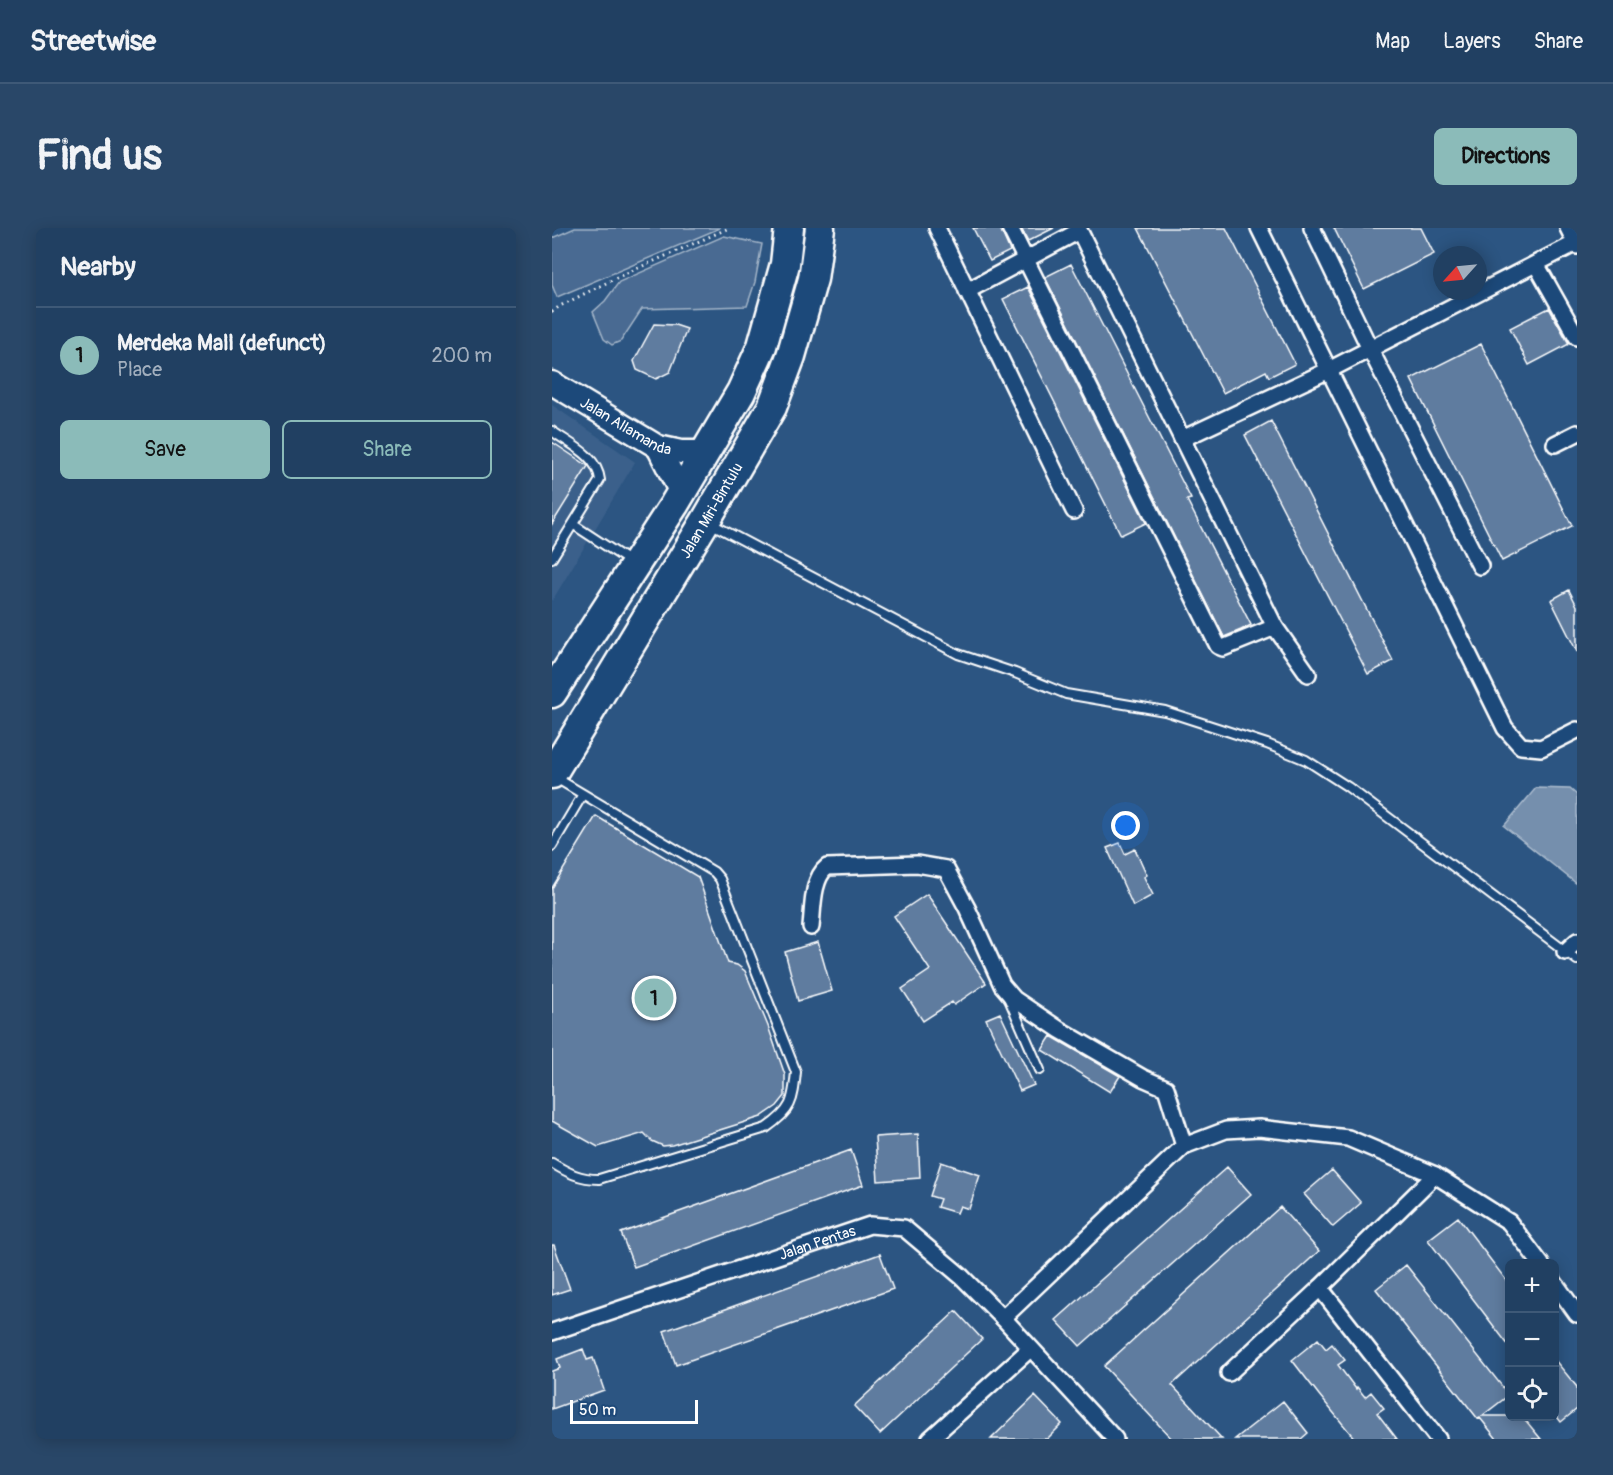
<!DOCTYPE html>
<html lang="en">
<head>
<meta charset="utf-8">
<style>
	body { margin:0; font-family:Pangolin,sans-serif; background:#294768; color:#f1f3f6 }
	.controls { position:absolute; right:18px; bottom:18px; display:grid; overflow:hidden; border-radius:9px; box-shadow:0 3px 15px #0003 }
	.controls button { width:54px; height:54px; display:grid; place-items:center; padding:0; border:0; border-bottom:2px solid #3e5977; background:#214062; color:#f1f3f6; font:30px sans-serif }
	.compass { position:absolute; left:881px; top:18px; width:54px; height:54px; border-radius:50%; background:#214062; box-shadow:0 3px 15px #0003; rotate:243deg }
	.scale { position:absolute; left:18px; bottom:15px; width:128px; box-sizing:border-box; padding-left:6px; border:3px solid #fff; border-top:0; font-size:16px; line-height:21px; white-space:nowrap; color:#fff; -webkit-text-stroke:4px #1f4a7a; paint-order:stroke }
	.you { position:absolute; left:574px; top:598px; width:21px; height:21px; margin:-15px; border:4px solid #fff; border-radius:50%; background:#1a73e8; box-shadow:0 0 0 9px #1a73e833 }
	.badge { display:grid; place-items:center; width:39px; height:39px; border-radius:50%; background:#8bbbb9; color:#111; font-size:20px; font-weight:700 }
	.pin { position:absolute; translate:-50% -50%; border:3px solid #fff; box-shadow:0 2px 6px #0006 }
	.list { margin:0; padding:0; list-style:none }
	h2 { display:flex; justify-content:space-between; align-items:center; height:78px; margin:0; padding:0 24px; font-size:26px }
	h2 small { font-size:20px; font-weight:400; color:#a2afbe }
	.list li { display:grid; grid-template-columns:39px 1fr auto; gap:18px; align-items:center; box-sizing:border-box; height:96px; padding:0 24px; border-top:2px solid #3e5977 }
	.list b { display:block; font-size:22px; white-space:nowrap }
	.list p { margin:0; font-size:20px; white-space:nowrap; color:#a2afbe }
	.list em { font-size:20px; font-style:normal; color:#a2afbe }
	.actions { display:flex; gap:12px; padding:18px 24px }
	.actions a { flex:1; padding:14px 0; border:2px solid #8bbbb9; border-radius:9px; text-align:center; font-size:21px; color:#8bbbb9 }
	.actions .main { background:#8bbbb9; color:#111 }
	.icon { flex:none; width:33px; height:33px; fill:none; stroke:currentColor; stroke-width:2; stroke-linecap:round; stroke-linejoin:round }
	.map { position:relative; flex:none; width:1025px; height:1211px; overflow:hidden; border-radius:9px }
	header { display:flex; align-items:center; gap:36px; box-sizing:border-box; height:84px; padding:0 30px; background:#214062; border-bottom:2px solid #3e5977 }
	header strong { font-size:28px }
	nav { display:flex; gap:33px; margin-inline-start:auto; font-size:21px }
	.intro { display:flex; align-items:center; justify-content:space-between; box-sizing:border-box; height:144px; padding:0 36px }
	h1 { margin:0; font-size:42px }
	.button { padding:15px 27px; border-radius:9px; background:#8bbbb9; color:#111; font-size:21px; font-weight:700 }
	main { display:flex; gap:36px; padding:0 36px }
	aside { flex:1; background:#214062; border-radius:9px; box-shadow:0 3px 15px #0003 }
	.map>svg:first-child { display:block }
</style>
</head>
<body>
<header>
<strong>Streetwise</strong>
<nav><a>Map</a><a>Layers</a><a>Share</a></nav>
</header>
<div class="intro"><h1>Find us</h1><a class="button">Directions</a></div>
<main>
<aside>
<h2>Nearby<small></small></h2>
<ul class="list">
<li><span class="badge">1</span><div><b>Merdeka Mall (defunct)</b><p>Place</p></div><em>200 m</em></li>
</ul>
<div class="actions"><a class="main">Save</a><a>Share</a></div>
</aside>
<div class="map">
<svg width="1025" height="1211" viewBox="0 0 1025 1211">
	<rect width="100%" height="100%" fill="#2c5582"/>
	<filter id="ink" filterUnits="userSpaceOnUse"><feTurbulence type="fractalNoise" baseFrequency=".0167" numOctaves="2"/><feDisplacementMap in="SourceGraphic" scale="12" xChannelSelector="R" yChannelSelector="G"/><feConvolveMatrix kernelMatrix="1 2 1 2 8 2 1 2 1" color-interpolation-filters="sRGB"/></filter>
	<g filter="url(#ink)">
		<!-- built -->
		<path fill="#3b618b" d="M0,177L83,234L0,373Z"/>
		<!-- green -->
		<path fill="#486b92" stroke="#a4b5c8" stroke-width="1.5" d="M23,0H168L5,69L0,57V10Z
			M172,8L210,16L203,54L195,78L90,81L69,113L60,117L52,111L41,84L53,73L67,54Z"/>
		<!-- water -->
		<path fill="#748fad" stroke="#acbcce" stroke-width="1.5" d="M984,560L1018,561L1025,567V656L952,598Z"/>
		<!-- building -->
		<path fill="#5e7c9f" stroke="#fff" stroke-width="1.5" d="M421,0H448L458,23L438,33Z
			M469,0H502L476,13Z
			M586,0H674L743,136L717,149L714,143L671,165Z
			M782,0H869L882,26L812,61Z
			M519,36L639,271L635,272L699,397L689,402L672,409L493,49Z
			M476,59L594,295L569,307L451,71Z
			M997,80L1017,116L977,137L958,100Z
			M102,96L123,97L135,101L118,144L104,151L85,142L82,133Z
			M929,116L1020,298L950,333L859,151Z
			M719,193L841,433L816,446L693,207Z
			M0,214L36,238L0,296Z
			M1017,362L1025,378V424L999,372Z
			M44,588L146,649L176,735L185,737L193,743L216,798L233,847V868L225,878L209,889L120,917L111,918L100,913L92,905L46,919L0,893V660Z
			M568,615L573,626L583,621L595,647L592,649L601,667L581,678L555,620Z
			M375,666L434,755L402,777L400,774L371,793L350,761L378,742L342,688Z
			M266,714L280,763L246,773L233,724Z
			M448,785L482,857L468,863L434,791Z
			M499,808L568,848L558,864L490,822Z
			M366,906L368,950L326,953L323,909Z
			M299,922L311,957L82,1039L69,1005Z
			M389,934L428,947L417,981L408,978L405,985L385,979L388,971L378,968Z
			M675,939L699,966L528,1118L504,1092Z
			M780,942L809,975L781,999L752,966Z
			M728,979L767,1023L620,1157L670,1211H620L552,1138Z
			M906,989L957,1056V1118L876,1012Z
			M0,1017H2L18,1061L0,1067Z
			M328,1026L341,1061L124,1137L112,1103Z
			M854,1037L957,1167L930,1188H970L989,1211H945L928,1190L926,1191L824,1061Z
			M404,1083L430,1111L328,1206L302,1178Z
			M766,1111L774,1121L780,1116L793,1132L786,1137L804,1161L805,1159L813,1169L819,1164L832,1180L825,1185L845,1211H803L767,1167L740,1132Z
			M31,1121L35,1132L41,1130L52,1162L0,1181V1143L8,1140L5,1131Z
			M1002,1131L1025,1159V1181L1009,1194L1002,1185Z
			M483,1168L510,1196L495,1211H439Z
			M731,1173L756,1205L749,1211H683Z"/>
		<g fill="none" stroke-linecap="round" stroke-linejoin="round">
			<defs>
				<path id="lane" d="M0,203C19,217 45,227 48,252L0,330
					M158,295L406,426L463,445L514,466L613,483L715,516L754,532L796,559L1025,732
					M22,297L80,335
					M0,618L31,566
					M456,769L488,842
					M0,935C16,945 28,951 47,951L214,900C240,882 241,874 244,844L168,651L162,644L4,550"/>
				<g id="street">
					<path d="M385,0L522,283"/>
					<path d="M458,0L666,418L671,420L723,399"/>
					<path d="M526,0L723,399L756,446"/>
					<path d="M707,0L953,500L969,518L989,520L1025,502"/>
					<path d="M760,0L818,121L928,338"/>
					<path d="M1016,0L1025,18"/>
					<path d="M984,36L1025,109"/>
					<path d="M415,63L527,3"/>
					<path d="M630,211L777,142L1024,15"/>
					<path d="M1003,216L1025,205"/>
					<path d="M259,699C261,680 260,651 275,639L365,636L394,641L415,680L450,757L462,771L508,802L591,850L614,860L632,918"/>
					<path d="M1013,724L1025,713"/>
					<path d="M1002,1054L1025,1086"/>
					<path d="M768,1060L886,1211"/>
					<path d="M451,1090L632,918L674,902L707,900L796,910L883,947L957,994L989,1036"/>
					<path id="s1" d="M0,1104L318,997L352,1000L410,1049L451,1090L563,1211"/>
					<path d="M677,1145L768,1060L883,947"/>
					<path d="M378,1211L478,1121"/>
				</g>
				<g id="secondary">
					<path id="s2" d="M0,155L106,219L129,224H153"/>
					<path d="M106,219L129,265"/>
				</g>
				<g id="highway">
					<path d="M0,465L122,277L189,164L210,118L233,36L237,0"/>
					<path id="s3" d="M0,546L154,292L220,179L239,128L261,51L268,0"/>
				</g>
			</defs>
			<!-- lane casing -->
			<use href="#lane" stroke="#fff" stroke-width="12"/>
			<!-- street casing -->
			<use href="#street" stroke="#fff" stroke-width="20"/>
			<!-- secondary casing -->
			<use href="#secondary" stroke="#fff" stroke-width="27"/>
			<!-- highway casing -->
			<use href="#highway" stroke="#fff" stroke-width="33"/>
			<!-- path -->
			<path stroke="#fff" stroke-width="3" stroke-dasharray="1.5 4.5" stroke-linecap="butt" d="M0,84L8,78L68,48L177,0"/>
			<!-- lane -->
			<use href="#lane" stroke="#1f4a7a" stroke-width="8"/>
			<!-- street -->
			<use href="#street" stroke="#1f4a7a" stroke-width="15"/>
			<!-- secondary -->
			<use href="#secondary" stroke="#1f4a7a" stroke-width="22"/>
			<!-- highway -->
			<use href="#highway" stroke="#1f4a7a" stroke-width="28"/>
		</g>
	</g>
	<g text-anchor="middle" stroke-width="4.5" stroke-linejoin="round" paint-order="stroke">
		<!-- street labels -->
		<g font-size="15" fill="#fff" stroke="#1f4a7a">
			<text dy="5" stroke="none"><textPath href="#s2" startOffset="86">Jalan Allamanda</textPath></text>
			<text dy="5" stroke="none"><textPath href="#s3" startOffset="308">Jalan Miri-Bintulu</textPath></text>
			<text dy="5" stroke="none"><textPath href="#s1" startOffset="280">Jalan Pentas</textPath></text>
		</g>
	</g>
</svg>
<div class="controls">
<button>+</button>
<button>−</button>
<button><svg class="icon" aria-label="locate" viewBox="0 0 24 24"><circle cx="12" cy="12" r="6"/><path d="M12 2v4M12 18v4M2 12h4M18 12h4"/></svg></button>
</div>
<svg class="compass" viewBox="-18 -18 36 36"><path d="M0-13l5 13h-10z" fill="#e53935"/><path d="M0 13l5-13h-10z" fill="#a2afbe"/></svg>
<div class="scale">50 m</div>
<div class="you"></div>
<div class="pin badge" style="left:102px;top:770px">1</div>
</div>
</main>
</body>
</html>
